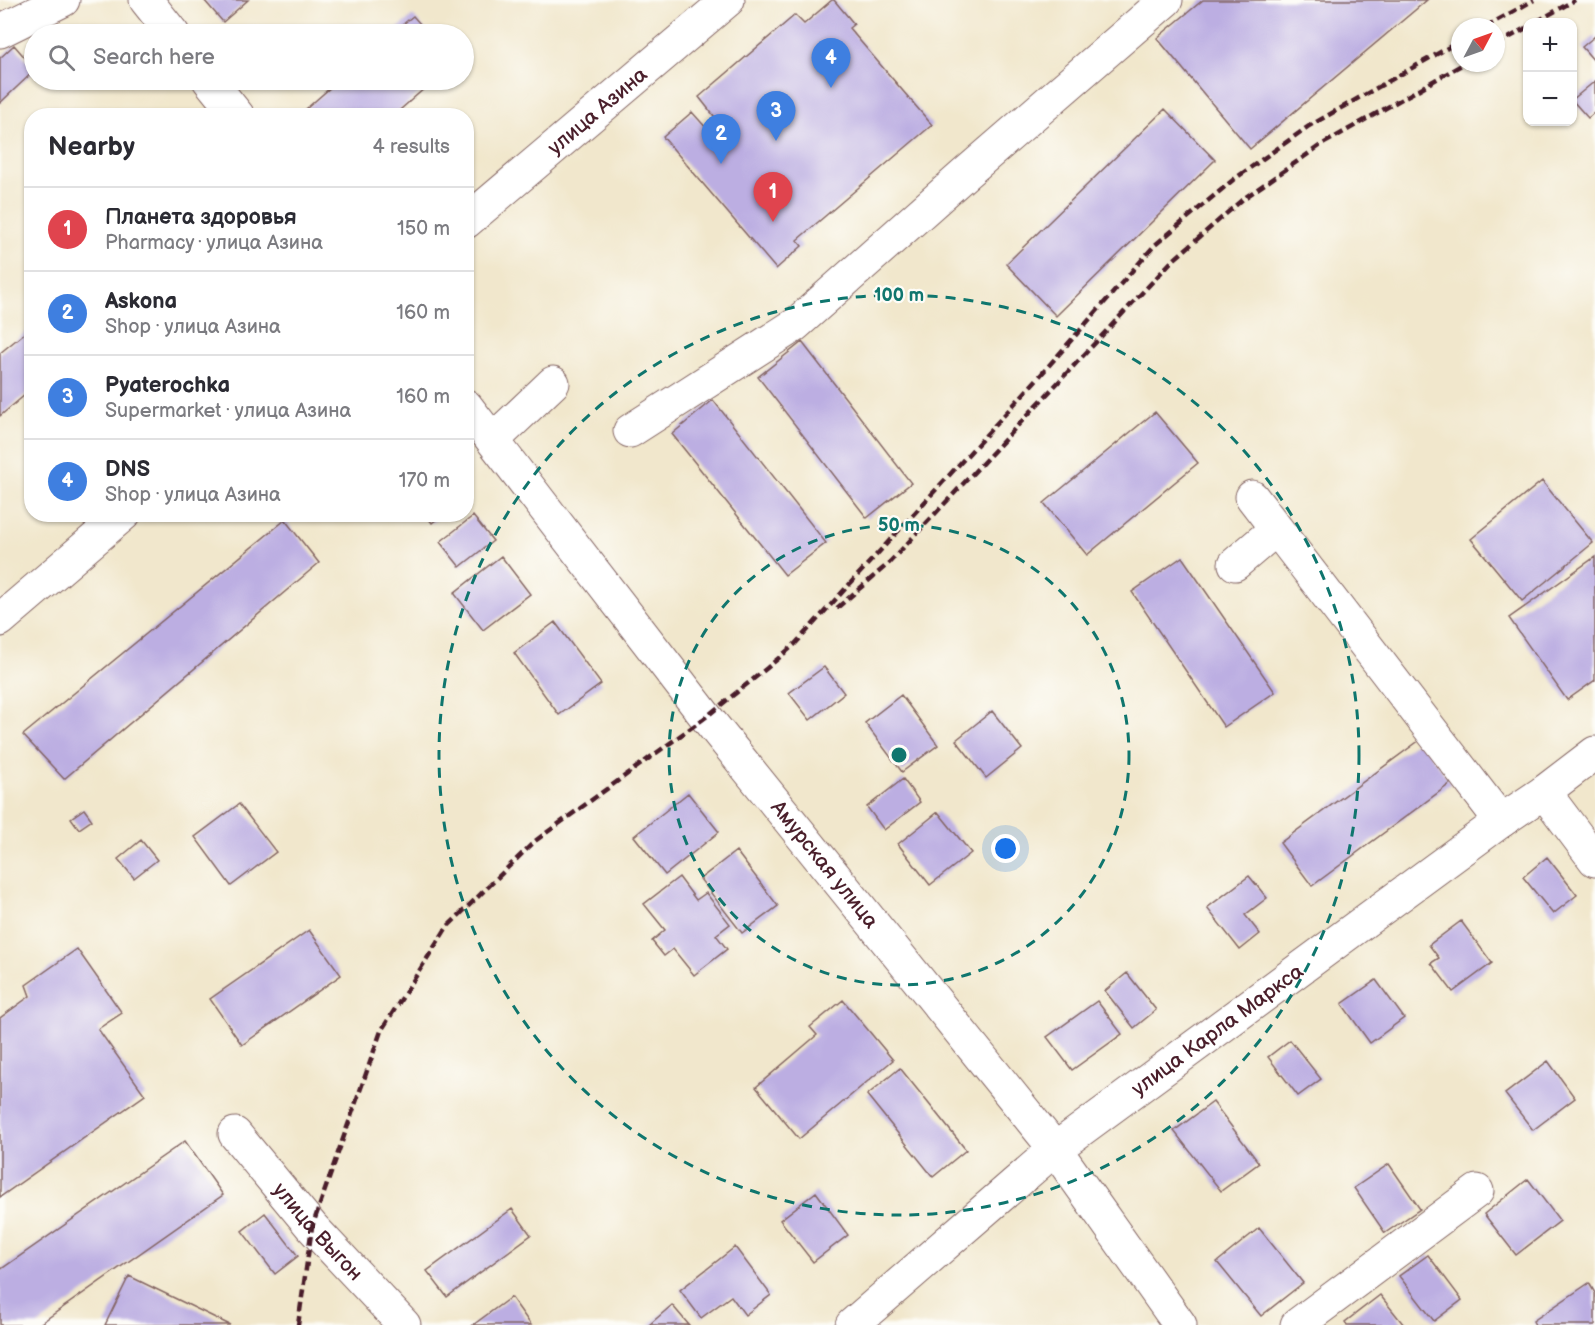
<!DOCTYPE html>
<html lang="en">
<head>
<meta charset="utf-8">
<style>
	body { margin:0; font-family:"Balsamiq Sans",sans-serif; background:#f7f7f7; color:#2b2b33 }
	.controls { position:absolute; right:18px; top:18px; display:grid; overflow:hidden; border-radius:12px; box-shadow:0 2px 4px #0004 }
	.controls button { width:54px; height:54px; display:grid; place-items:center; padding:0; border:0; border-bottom:2px solid #e1e1e2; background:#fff; color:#2b2b33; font:30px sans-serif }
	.compass { position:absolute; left:1451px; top:18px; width:54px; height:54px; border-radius:50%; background:#fff; box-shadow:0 2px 4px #0004; rotate:49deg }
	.you { position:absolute; left:1006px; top:849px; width:21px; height:21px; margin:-15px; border:4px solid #fff; border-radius:50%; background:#1a73e8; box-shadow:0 0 0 9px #1a73e833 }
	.badge { display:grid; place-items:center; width:39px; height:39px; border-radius:50%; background:#d1495b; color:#fff; font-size:20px; font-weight:700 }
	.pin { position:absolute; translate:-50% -50px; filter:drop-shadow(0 2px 3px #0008) }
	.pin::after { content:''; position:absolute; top:32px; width:21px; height:18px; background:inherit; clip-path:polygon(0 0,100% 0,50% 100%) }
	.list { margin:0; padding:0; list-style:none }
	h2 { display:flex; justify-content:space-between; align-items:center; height:78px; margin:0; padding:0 24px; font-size:26px }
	h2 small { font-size:20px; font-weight:400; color:#7c7c81 }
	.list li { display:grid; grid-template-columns:39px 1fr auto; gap:18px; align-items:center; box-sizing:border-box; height:84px; padding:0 24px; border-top:2px solid #e1e1e2 }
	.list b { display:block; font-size:22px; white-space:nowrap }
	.list p { margin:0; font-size:20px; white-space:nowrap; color:#7c7c81 }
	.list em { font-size:20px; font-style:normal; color:#7c7c81 }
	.icon { flex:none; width:33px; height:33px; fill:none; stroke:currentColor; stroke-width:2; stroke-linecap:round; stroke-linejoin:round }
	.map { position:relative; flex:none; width:1595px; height:1325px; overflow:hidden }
	.search { position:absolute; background:#fff; box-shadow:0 2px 4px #0004; left:24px; top:24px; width:450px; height:66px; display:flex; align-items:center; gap:15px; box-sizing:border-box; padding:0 21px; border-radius:33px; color:#7c7c81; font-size:22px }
	.panel { position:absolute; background:#fff; box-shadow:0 2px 4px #0004; left:24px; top:108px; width:450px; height:414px; border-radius:24px }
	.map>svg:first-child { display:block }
</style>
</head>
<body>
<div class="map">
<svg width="1595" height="1325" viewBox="0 0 1595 1325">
	<rect width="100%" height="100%" fill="#fdfcf7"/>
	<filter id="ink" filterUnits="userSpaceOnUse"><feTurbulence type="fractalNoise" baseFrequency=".0167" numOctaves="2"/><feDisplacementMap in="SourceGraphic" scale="12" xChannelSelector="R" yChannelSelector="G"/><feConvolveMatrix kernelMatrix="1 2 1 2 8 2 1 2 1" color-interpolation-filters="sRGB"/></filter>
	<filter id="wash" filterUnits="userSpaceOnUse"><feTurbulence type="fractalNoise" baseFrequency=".008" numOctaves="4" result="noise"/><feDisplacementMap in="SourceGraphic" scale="24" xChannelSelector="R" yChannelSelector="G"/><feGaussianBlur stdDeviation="1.35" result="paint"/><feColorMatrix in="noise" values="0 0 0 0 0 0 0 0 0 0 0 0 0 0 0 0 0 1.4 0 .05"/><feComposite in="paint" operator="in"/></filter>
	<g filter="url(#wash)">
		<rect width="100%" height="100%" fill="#f1e7cc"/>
		<g id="blocks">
			<!-- building -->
			<path fill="#bcaee2" d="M204,0H248L223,22Z
				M832,0H834L854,24L849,28L932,125L797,240L802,246L776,269L663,137L692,112L708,130L718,121L699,97L795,15L804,24Z
				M1203,0H1427L1250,149L1157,38Z
				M413,16L429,34H391Z
				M1595,36V62L1582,47Z
				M14,45L34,68V71L0,103V58Z
				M339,80H434L393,116H298Z
				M1595,81V112L1588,118L1572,100Z
				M1165,109L1215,160L1056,316L1006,264Z
				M32,327V389L0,416V353Z
				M802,342L911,483L867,518L758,377Z
				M713,400L826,543L785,575L672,434Z
				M1155,412L1198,463L1087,555L1044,503Z
				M1542,481L1593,543L1522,601L1471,539Z
				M425,514H443L432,523Z
				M473,516L493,541L460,567L440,542Z
				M285,520L319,563L64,779L23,735Z
				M501,556L530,594L483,630L454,593Z
				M1182,557L1275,692L1224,727L1132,592Z
				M1595,557V680L1567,700L1509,618Z
				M555,622L601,684L559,715L514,653Z
				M824,667L844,693L810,720L789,693Z
				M901,695L938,745L902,772L865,723Z
				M992,711L1022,749L986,778L956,740Z
				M1420,740L1451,783L1312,886L1280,843Z
				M903,779L920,802L884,830L867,807Z
				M688,793L719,832L665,875L634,836Z
				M239,804L276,852L231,886L195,837Z
				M84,809L92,820L79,829L71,818Z
				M938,812L971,853L930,885L898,844Z
				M141,840L157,860L134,878L118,859Z
				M736,851L778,906L742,933L700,879Z
				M1547,857L1577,895L1553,914L1523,877Z
				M1249,876L1267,898L1245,915L1260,934L1240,950L1207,908Z
				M679,877L696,900L706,893L730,924L716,935L727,949L694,975L673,949L664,956L652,941L665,930L644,904Z
				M1461,921L1492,963L1453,992L1431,963L1439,958L1429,945Z
				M309,930L341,975L242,1045L210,999Z
				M77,949L122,1013L98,1029L145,1095L0,1197V1018L30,996L26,985Z
				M1127,973L1156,1010L1134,1028L1105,991Z
				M1376,980L1404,1018L1370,1043L1342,1004Z
				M843,1000L893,1060L799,1139L756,1087L817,1035L810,1027Z
				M1097,1001L1122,1034L1072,1070L1047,1037Z
				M1290,1040L1321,1079L1298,1096L1268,1057Z
				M1548,1061L1575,1098L1533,1130L1505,1094Z
				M900,1068L966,1150L933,1177L867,1095Z
				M1213,1102L1259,1163L1221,1191L1174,1131Z
				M185,1141L223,1195L38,1325H0V1270Z
				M1389,1164L1420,1209L1385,1233L1354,1188Z
				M1528,1179L1560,1221L1516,1255L1484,1214Z
				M816,1192L848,1235L813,1262L780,1220Z
				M512,1209L531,1235L447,1297L427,1271Z
				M265,1213L298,1256L275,1274L242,1231Z
				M1259,1228L1303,1283L1261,1316L1217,1262Z
				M735,1247L771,1295L745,1315L731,1296L701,1318L680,1290Z
				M1428,1255L1462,1300L1434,1321L1399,1276Z
				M129,1276L230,1325H105Z
				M1589,1283L1595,1293V1325H1535L1533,1321Z
				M1380,1295L1404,1325H1347L1345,1322Z
				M511,1297L531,1325H473Z
				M672,1305L689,1325H649Z"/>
		</g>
	</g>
	<g filter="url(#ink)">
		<use href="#blocks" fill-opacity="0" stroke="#846563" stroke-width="1.5"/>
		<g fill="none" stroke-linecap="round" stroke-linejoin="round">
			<defs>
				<g id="minor">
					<path d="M146,0L173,34"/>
					<path d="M0,31L63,0"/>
					<path d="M209,80L238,116"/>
					<path id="s1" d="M466,406L706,717L1055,1149L1180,1325"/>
					<path d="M630,431L795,325L965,174L1166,0"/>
					<path d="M493,440L553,383"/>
					<path d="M1252,497L1501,821"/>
					<path d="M1235,564L1276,529"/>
					<path d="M1544,792L1595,860"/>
					<path id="s2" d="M235,1134L312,1227L404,1325"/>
					<path id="s3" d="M852,1325L1055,1149L1501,821L1544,792L1595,753"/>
					<path d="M1297,1325L1477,1191"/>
				</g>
				<g id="major">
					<path id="s4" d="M466,222L728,0"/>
					<path d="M0,620L124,514"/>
				</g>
			</defs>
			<!-- minor casing -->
			<use href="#minor" stroke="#846563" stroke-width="35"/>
			<!-- major casing -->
			<use href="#major" stroke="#846563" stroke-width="35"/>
			<!-- minor -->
			<use href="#minor" stroke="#fff" stroke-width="33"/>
			<!-- major -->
			<use href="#major" stroke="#fff" stroke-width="33"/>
			<!-- rail -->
			<path stroke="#4a1f2b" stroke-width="4.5" stroke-dasharray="9 4.5" stroke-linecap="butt" d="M1536,22L1575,0
				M1485,27L1534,0
				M1496,45L1528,27
				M837,608L888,564L1170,263L1243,199L1321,145L1465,63
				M298,1325L312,1227L381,1031L447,927L535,841L706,717L767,668L794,645L1038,378L1155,245L1233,180L1309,126L1460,41"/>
		</g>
	</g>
	<!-- distance rings -->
	<g fill="none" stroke="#0f766e" stroke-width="3" stroke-dasharray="10 8">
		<circle cx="899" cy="755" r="230"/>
		<circle cx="899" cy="755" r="460"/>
	</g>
	<g text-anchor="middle" stroke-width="4.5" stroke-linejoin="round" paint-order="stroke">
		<!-- street labels -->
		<g font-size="21" fill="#4a1f2b" stroke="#fdfcf7">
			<text dy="7" stroke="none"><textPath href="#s4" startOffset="172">улица Азина</textPath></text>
			<text dy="7" stroke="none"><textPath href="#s1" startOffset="582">Амурская улица</textPath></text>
			<text dy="7" stroke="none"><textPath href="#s3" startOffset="470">улица Карла Маркса</textPath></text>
			<text dy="7" stroke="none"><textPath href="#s2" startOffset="128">улица Выгон</textPath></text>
		</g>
	</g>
	<circle cx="899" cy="755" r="9" fill="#0f766e" stroke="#fdfcf7" stroke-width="3"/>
	<g font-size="18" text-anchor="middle" font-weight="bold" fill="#0f766e" stroke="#fdfcf7" stroke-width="4.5" stroke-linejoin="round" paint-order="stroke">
		<text x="899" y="301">100 m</text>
		<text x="899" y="531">50 m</text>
	</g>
</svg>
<div class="controls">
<button>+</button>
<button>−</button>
</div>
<svg class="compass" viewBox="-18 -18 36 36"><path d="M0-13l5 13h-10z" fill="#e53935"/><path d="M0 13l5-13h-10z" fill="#7c7c81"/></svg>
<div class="you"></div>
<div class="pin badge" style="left:773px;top:222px;background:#e0444e">1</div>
<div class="pin badge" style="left:721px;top:164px;background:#3f7fe0">2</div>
<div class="pin badge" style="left:776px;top:141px;background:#3f7fe0">3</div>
<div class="pin badge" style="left:831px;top:88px;background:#3f7fe0">4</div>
<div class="search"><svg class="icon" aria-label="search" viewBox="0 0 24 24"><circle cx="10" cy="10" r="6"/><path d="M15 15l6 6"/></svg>Search here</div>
<section class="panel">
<h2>Nearby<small>4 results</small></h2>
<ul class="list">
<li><span class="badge" style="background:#e0444e">1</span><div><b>Планета здоровья</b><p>Pharmacy · улица Азина</p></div><em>150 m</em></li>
<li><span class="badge" style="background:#3f7fe0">2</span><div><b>Askona</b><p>Shop · улица Азина</p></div><em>160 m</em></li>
<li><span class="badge" style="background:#3f7fe0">3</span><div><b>Pyaterochka</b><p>Supermarket · улица Азина</p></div><em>160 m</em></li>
<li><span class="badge" style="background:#3f7fe0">4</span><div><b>DNS</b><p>Shop · улица Азина</p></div><em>170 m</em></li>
</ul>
</section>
</div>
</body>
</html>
